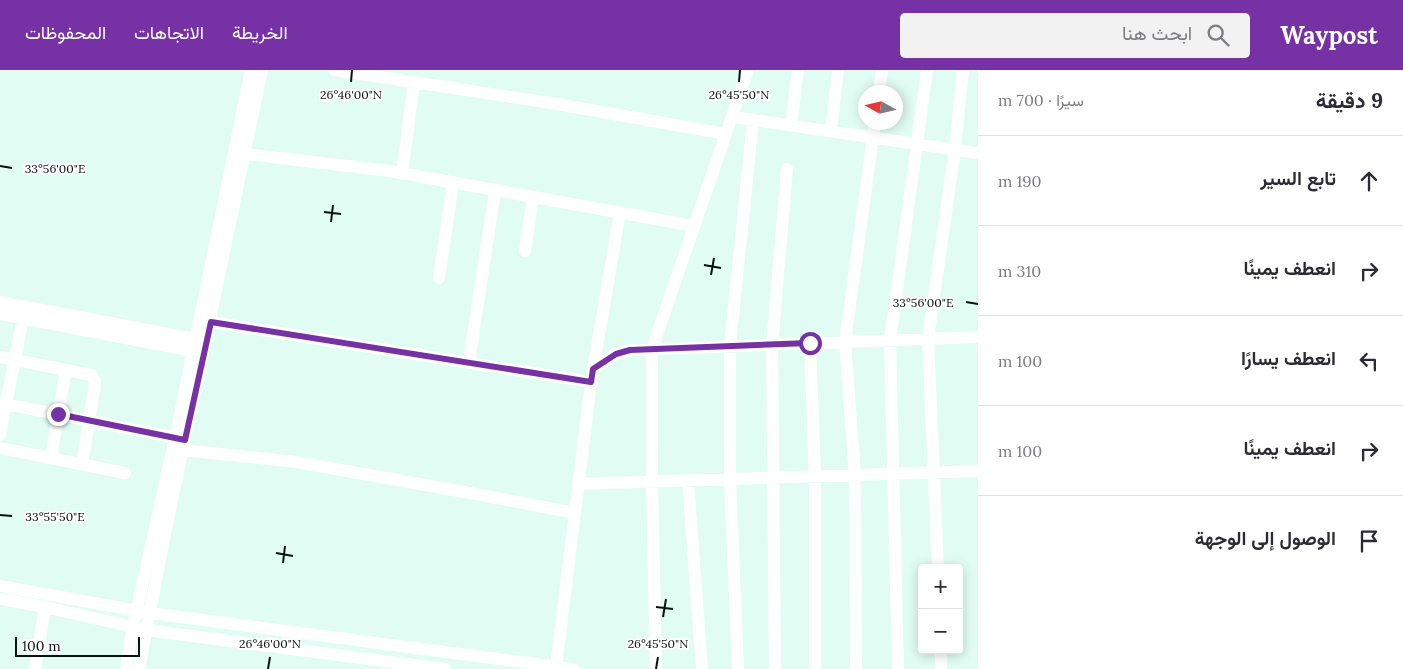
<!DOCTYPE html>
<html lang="ar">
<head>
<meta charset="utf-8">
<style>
	body { margin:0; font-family:Lora,Vazirmatn,serif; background:#f2f2f3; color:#2b2b33; direction:rtl }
	.controls { position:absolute; right:15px; bottom:15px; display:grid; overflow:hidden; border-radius:5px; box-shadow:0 2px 12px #0003 }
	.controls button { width:45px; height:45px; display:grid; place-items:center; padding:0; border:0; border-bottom:1px solid #e1e1e2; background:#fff; color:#2b2b33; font:25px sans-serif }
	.compass { position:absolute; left:858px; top:15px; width:45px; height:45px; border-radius:50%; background:#fff; box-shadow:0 2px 12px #0003; rotate:278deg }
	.scale { position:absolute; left:15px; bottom:12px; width:125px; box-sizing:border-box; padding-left:5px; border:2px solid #08120f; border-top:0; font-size:14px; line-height:18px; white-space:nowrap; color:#08120f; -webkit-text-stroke:4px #fff; paint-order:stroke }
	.stop { position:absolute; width:15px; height:15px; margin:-11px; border:4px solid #7631a5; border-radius:50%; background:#fff }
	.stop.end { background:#7631a5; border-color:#fff; box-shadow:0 1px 5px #0008 }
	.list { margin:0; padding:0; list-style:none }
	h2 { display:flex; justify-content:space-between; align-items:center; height:65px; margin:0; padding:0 20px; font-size:21px }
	h2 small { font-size:16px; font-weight:400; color:#7c7c81 }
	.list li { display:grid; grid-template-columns:32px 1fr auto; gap:15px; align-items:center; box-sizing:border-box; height:90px; padding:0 20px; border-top:1px solid #e1e1e2 }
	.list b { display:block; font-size:19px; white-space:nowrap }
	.list em { font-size:16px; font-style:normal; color:#7c7c81 }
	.icon { flex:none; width:28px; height:28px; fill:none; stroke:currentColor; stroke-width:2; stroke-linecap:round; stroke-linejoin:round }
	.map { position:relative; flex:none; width:978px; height:599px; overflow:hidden; direction:ltr }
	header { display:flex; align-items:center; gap:30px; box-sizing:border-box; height:70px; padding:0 25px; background:#7631a5; color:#fff }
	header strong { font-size:24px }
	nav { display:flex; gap:28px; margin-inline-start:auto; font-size:18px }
	.search { width:350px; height:45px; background:#f2f2f3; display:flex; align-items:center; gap:12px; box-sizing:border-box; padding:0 18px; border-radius:5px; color:#7c7c81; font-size:19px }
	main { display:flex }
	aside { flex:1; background:#fff }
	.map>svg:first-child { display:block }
</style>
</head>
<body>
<header>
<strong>Waypost</strong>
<div class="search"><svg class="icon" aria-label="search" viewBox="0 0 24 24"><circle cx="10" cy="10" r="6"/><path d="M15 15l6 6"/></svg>ابحث هنا</div>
<nav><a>الخريطة</a><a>الاتجاهات</a><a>المحفوظات</a></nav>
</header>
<main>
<aside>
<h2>9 دقيقة<small>سيرًا · 700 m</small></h2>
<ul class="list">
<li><svg class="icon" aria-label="ahead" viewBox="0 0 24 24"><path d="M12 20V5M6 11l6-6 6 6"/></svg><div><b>تابع السير</b></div><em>190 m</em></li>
<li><svg class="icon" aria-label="right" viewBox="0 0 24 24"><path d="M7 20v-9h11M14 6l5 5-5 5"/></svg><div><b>انعطف يمينًا</b></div><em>310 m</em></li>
<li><svg class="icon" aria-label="left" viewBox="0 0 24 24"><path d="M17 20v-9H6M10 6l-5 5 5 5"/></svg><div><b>انعطف يسارًا</b></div><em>100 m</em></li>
<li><svg class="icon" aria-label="right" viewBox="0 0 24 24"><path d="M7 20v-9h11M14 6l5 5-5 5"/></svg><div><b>انعطف يمينًا</b></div><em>100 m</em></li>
<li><svg class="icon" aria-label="arrive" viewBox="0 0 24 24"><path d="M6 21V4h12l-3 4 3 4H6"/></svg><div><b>الوصول إلى الوجهة</b></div></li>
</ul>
</aside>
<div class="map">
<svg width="978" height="599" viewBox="0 0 978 599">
	<rect width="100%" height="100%" fill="#e1fcf3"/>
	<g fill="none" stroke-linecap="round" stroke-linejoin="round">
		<!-- minor -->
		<path stroke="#fff" stroke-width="12" d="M334,0L551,33L726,64
			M879,22L882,0
			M733,47L978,83
			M791,55L798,0
			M831,61L838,0
			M245,84L390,101L694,156
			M402,104L414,12
			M525,181L533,127
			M439,208L453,113
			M0,232L195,269
			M0,244L193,281
			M204,251L591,312
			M810,273L815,407V599
			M0,287L91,305L95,311V314L82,394
			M469,292L495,121
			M593,299L616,284L630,280L978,267
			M0,333L183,369
			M0,365L23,248
			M0,378L125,403
			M183,380L296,392L470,423L575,443
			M51,388L66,300
			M688,411L702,599
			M578,414L978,401
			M938,498L928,269L955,79L963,0
			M0,516L150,543L574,599
			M0,529L45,537L146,560L445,599
			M941,580V599
			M556,597L591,312L620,142
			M35,599L45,537
			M126,599L133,556L177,359L251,0
			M139,599L165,464L262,0
			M656,599L652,412V279L748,0
			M738,599L730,410V276L753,50
			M775,599L772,275L787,99
			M856,599L855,406L845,272L875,52
			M898,599L890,271L927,0"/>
	</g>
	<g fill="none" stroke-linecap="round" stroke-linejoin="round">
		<!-- route -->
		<path stroke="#7631a5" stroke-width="6" d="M58,344L185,370L211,252L591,312L593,299L616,284L630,280L810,273"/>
	</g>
	<!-- ticks -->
	<path fill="none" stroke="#08120f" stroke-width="2" d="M351,12L352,0M739,12L740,0M0,96L12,98M324,142L341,144M331,152L333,135M704,195L721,198M711,205L714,188M966,232L978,234M0,445L12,446M276,483L293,486M283,493L285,476M656,537L673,539M663,547L666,529M268,599L270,587M656,599L658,587"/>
	<g font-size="12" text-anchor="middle" fill="#08120f" stroke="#fff" stroke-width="4" stroke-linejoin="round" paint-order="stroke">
		<text x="351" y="29">26°46'00"N</text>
		<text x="739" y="29">26°45'50"N</text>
		<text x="55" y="103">33°56'00"E</text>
		<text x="923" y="237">33°56'00"E</text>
		<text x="55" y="451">33°55'50"E</text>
		<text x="270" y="578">26°46'00"N</text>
		<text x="658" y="578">26°45'50"N</text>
	</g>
</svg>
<div class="controls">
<button>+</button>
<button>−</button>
</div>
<svg class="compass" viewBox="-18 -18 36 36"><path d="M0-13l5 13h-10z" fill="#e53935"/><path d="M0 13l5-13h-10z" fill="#7c7c81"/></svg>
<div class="scale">100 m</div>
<div class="stop" style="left:810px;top:273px"></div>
<div class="stop end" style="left:58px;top:344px"></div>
</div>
</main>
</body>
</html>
